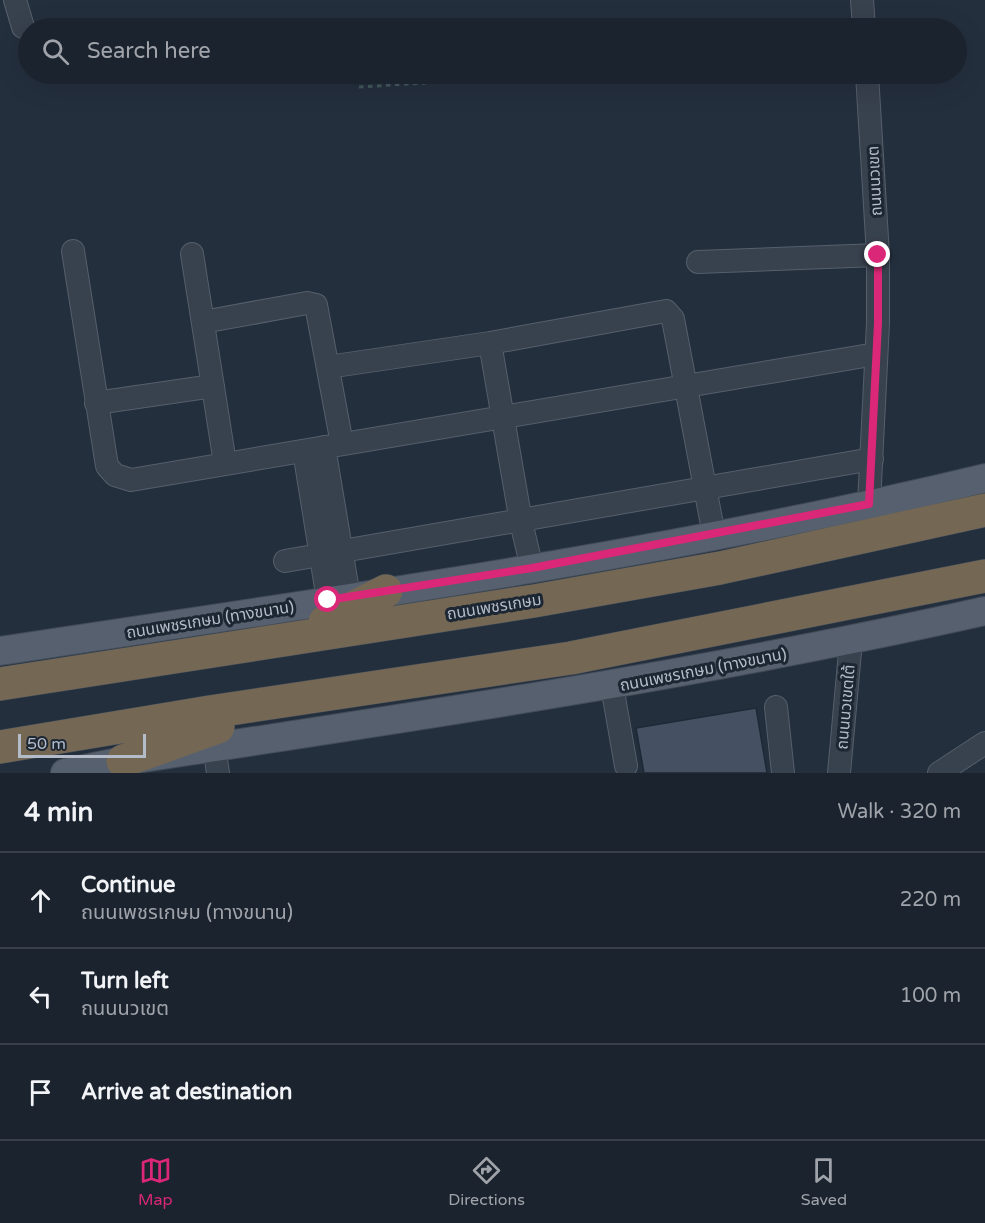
<!DOCTYPE html>
<html lang="en">
<head>
<meta charset="utf-8">
<style>
	body { margin:0; font-family:"Varela Round","Noto Sans Thai",sans-serif; background:#282f3a; color:#f1f3f6 }
	.scale { position:absolute; left:18px; bottom:15px; width:128px; box-sizing:border-box; padding-left:6px; border:3px solid #b4bcc9; border-top:0; font-size:16px; line-height:21px; white-space:nowrap; color:#b4bcc9; -webkit-text-stroke:4px #1d2633; paint-order:stroke }
	.stop { position:absolute; width:18px; height:18px; margin:-14px; border:4px solid #db2777; border-radius:50%; background:#fff }
	.stop.end { background:#db2777; border-color:#fff; box-shadow:0 2px 6px #0008 }
	.list { margin:0; padding:0; list-style:none }
	h2 { display:flex; justify-content:space-between; align-items:center; height:78px; margin:0; padding:0 24px; font-size:26px }
	h2 small { font-size:20px; font-weight:400; color:#a0a4aa }
	.list li { display:grid; grid-template-columns:39px 1fr auto; gap:18px; align-items:center; box-sizing:border-box; height:96px; padding:0 24px; border-top:2px solid #39404a }
	.list b { display:block; font-size:22px; white-space:nowrap }
	.list p { margin:0; font-size:20px; white-space:nowrap; color:#a0a4aa }
	.list em { font-size:20px; font-style:normal; color:#a0a4aa }
	.icon { flex:none; width:33px; height:33px; fill:none; stroke:currentColor; stroke-width:2; stroke-linecap:round; stroke-linejoin:round }
	.map { position:relative; flex:none; width:985px; height:773px; overflow:hidden }
	.search { position:absolute; background:#1b232e; box-shadow:0 6px 24px #0002; left:18px; right:18px; top:18px; height:66px; display:flex; align-items:center; gap:15px; box-sizing:border-box; padding:0 21px; border-radius:33px; color:#a0a4aa; font-size:22px }
	.sheet { height:366px; background:#1b232e }
	nav { display:flex; justify-content:space-around; align-items:center; box-sizing:border-box; height:84px; border-top:2px solid #39404a; background:#1b232e; font-size:16px; color:#a0a4aa }
	nav a { display:grid; justify-items:center; gap:3px }
	nav .on { color:#db2777 }
	.map>svg:first-child { display:block }
</style>
</head>
<body>
<div class="map">
<svg width="985" height="773" viewBox="0 0 985 773">
	<rect width="100%" height="100%" fill="#242f3e"/>
	<!-- building -->
	<path fill="#455162" stroke="#1f2835" stroke-width="1.5" d="M756,708L767,773H644L636,728Z"/>
	<g fill="none" stroke-linecap="round" stroke-linejoin="round">
		<defs>
			<path id="minor" d="M15,0L23,27
				M862,0L864,28
				M867,74L878,255V323L869,504
				M73,251L107,466L115,475L131,480L876,354
				M192,254L225,463
				M698,262L878,255
				M203,322L307,303L316,305L342,444
				M490,343L521,522L532,568
				M328,367L490,343L666,311L673,319L714,535
				M96,403L213,386
				M324,447L349,597
				M304,451L328,600
				M285,561L872,459
				M612,686L626,766
				M776,707L783,773
				M214,747L218,773
				M839,773L851,641
				M939,773L985,743"/>
			<path id="major" d="M0,651C329,601 661,556 985,478
				M65,773L123,761C412,717 700,675 985,611"/>
			<path id="highway" d="M325,622L386,591
				M0,684L534,601L720,568L985,510
				M0,747L210,712L571,658L985,576
				M123,761L218,727"/>
		</defs>
		<!-- minor casing -->
		<use href="#minor" stroke="#565f6c" stroke-width="24"/>
		<!-- major casing -->
		<use href="#major" stroke="#414a57" stroke-width="30"/>
		<!-- highway casing -->
		<use href="#highway" stroke="#434c59" stroke-width="34"/>
		<!-- path -->
		<path stroke="#44595c" stroke-width="3" stroke-dasharray="4.5 4.5" stroke-linecap="butt" d="M359,87L574,74"/>
		<!-- minor -->
		<use href="#minor" stroke="#38414e" stroke-width="22"/>
		<!-- major -->
		<use href="#major" stroke="#56606e" stroke-width="28"/>
		<!-- highway -->
		<use href="#highway" stroke="#746855" stroke-width="33"/>
	</g>
	<g fill="none" stroke-linecap="round" stroke-linejoin="round">
		<!-- route -->
		<path stroke="#db2777" stroke-width="8" d="M328,600L532,568L869,504L878,323V255"/>
	</g>
	<g text-anchor="middle" stroke-width="6" stroke-linejoin="round" paint-order="stroke">
		<!-- street labels -->
		<g font-size="16" fill="#b4bcc9" stroke="#1d2633">
			<text transform="translate(874 181) rotate(-93)" y="6">ถนนนวเขต</text>
			<text transform="translate(494 606) rotate(-9)" y="6">ถนนเพชรเกษม</text>
			<text transform="translate(210 619) rotate(-9)" y="6">ถนนเพชรเกษม (ทางขนาน)</text>
			<text transform="translate(703 669) rotate(-11)" y="6">ถนนเพชรเกษม (ทางขนาน)</text>
			<text transform="translate(845 707) rotate(-85)" y="6">ถนนนวเขตใต้</text>
		</g>
	</g>
</svg>
<div class="scale">50 m</div>
<div class="stop" style="left:328px;top:600px"></div>
<div class="stop end" style="left:878px;top:255px"></div>
<div class="search"><svg class="icon" aria-label="search" viewBox="0 0 24 24"><circle cx="10" cy="10" r="6"/><path d="M15 15l6 6"/></svg>Search here</div>
</div>
<section class="sheet">
<h2>4 min<small>Walk · 320 m</small></h2>
<ul class="list">
<li><svg class="icon" aria-label="ahead" viewBox="0 0 24 24"><path d="M12 20V5M6 11l6-6 6 6"/></svg><div><b>Continue</b><p>ถนนเพชรเกษม (ทางขนาน)</p></div><em>220 m</em></li>
<li><svg class="icon" aria-label="left" viewBox="0 0 24 24"><path d="M17 20v-9H6M10 6l-5 5 5 5"/></svg><div><b>Turn left</b><p>ถนนนวเขต</p></div><em>100 m</em></li>
<li><svg class="icon" aria-label="arrive" viewBox="0 0 24 24"><path d="M6 21V4h12l-3 4 3 4H6"/></svg><div><b>Arrive at destination</b></div></li>
</ul>
</section>
<nav>
<a class="on"><svg class="icon" aria-label="map" viewBox="0 0 24 24"><path d="M3 6l6-2 6 2 6-2v14l-6 2-6-2-6 2zM9 4v14M15 6v14"/></svg>Map</a>
<a><svg class="icon" aria-label="directions" viewBox="0 0 24 24"><path d="M12 3l9 9-9 9-9-9zM9 14v-3h6M13 9l2 2-2 2"/></svg>Directions</a>
<a><svg class="icon" aria-label="saved" viewBox="0 0 24 24"><path d="M7 4h10v16l-5-4-5 4z"/></svg>Saved</a>
</nav>
</body>
</html>
